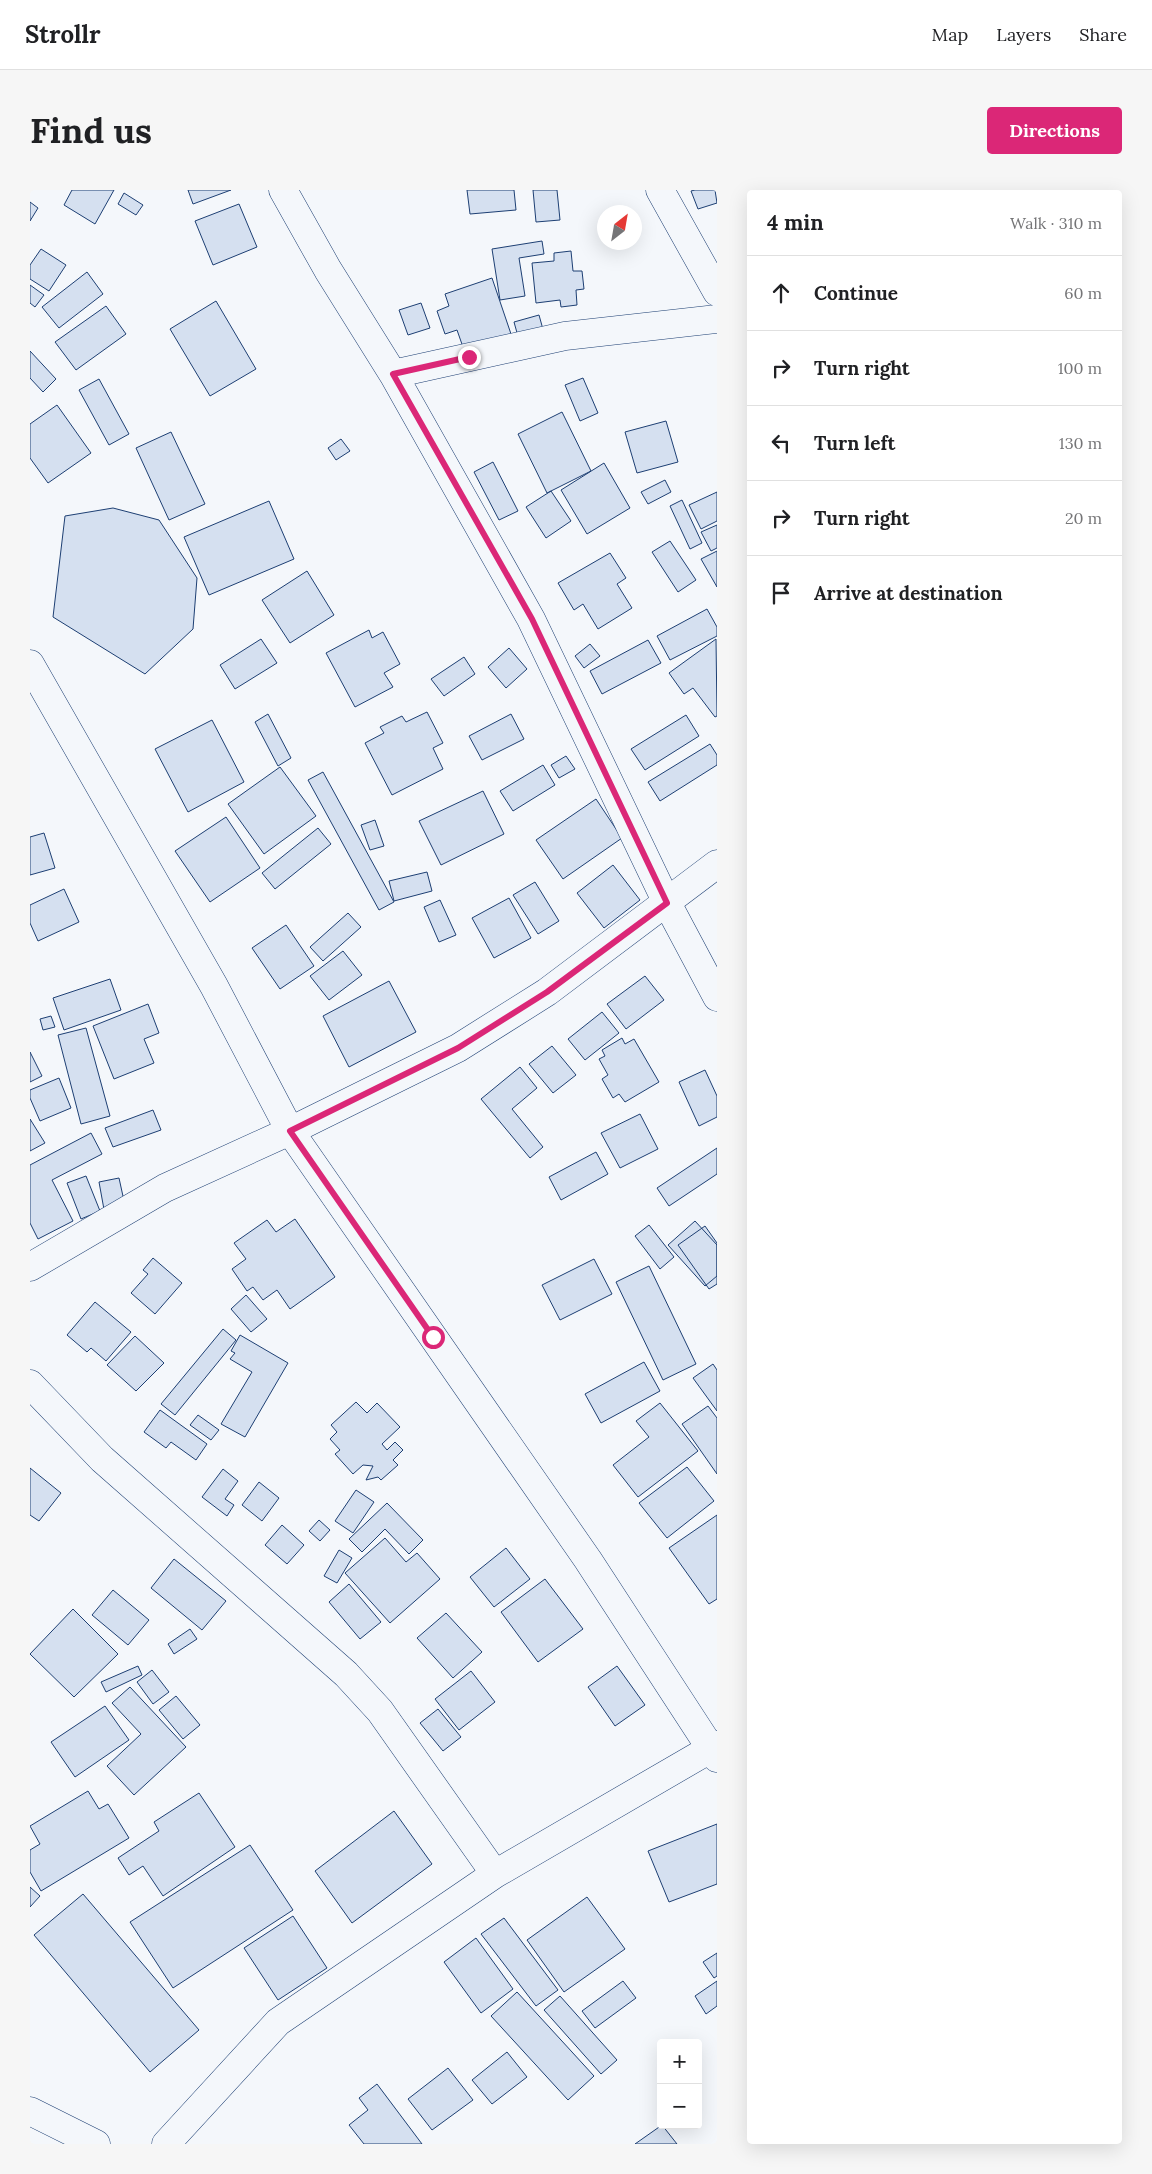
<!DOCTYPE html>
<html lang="en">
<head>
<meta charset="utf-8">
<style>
	body { margin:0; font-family:Lora,serif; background:#f6f6f6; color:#202124 }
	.controls { position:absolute; right:15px; bottom:15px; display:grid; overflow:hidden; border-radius:5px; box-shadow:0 5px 20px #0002 }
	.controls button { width:45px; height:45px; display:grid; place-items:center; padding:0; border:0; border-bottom:1px solid #e0e0e0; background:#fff; color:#202124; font:25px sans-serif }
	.compass { position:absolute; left:567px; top:15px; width:45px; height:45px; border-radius:50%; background:#fff; box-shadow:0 5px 20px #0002; rotate:31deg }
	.stop { position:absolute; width:15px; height:15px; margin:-11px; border:4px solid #db2777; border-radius:50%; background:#fff }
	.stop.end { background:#db2777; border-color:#fff; box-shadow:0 1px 5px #0008 }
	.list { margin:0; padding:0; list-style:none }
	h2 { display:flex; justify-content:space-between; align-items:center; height:65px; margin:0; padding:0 20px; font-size:21px }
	h2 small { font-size:16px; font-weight:400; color:#757577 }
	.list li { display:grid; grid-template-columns:32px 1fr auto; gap:15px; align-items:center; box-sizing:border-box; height:75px; padding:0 20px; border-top:1px solid #e0e0e0 }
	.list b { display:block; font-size:19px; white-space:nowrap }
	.list em { font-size:16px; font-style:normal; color:#757577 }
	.icon { flex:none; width:28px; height:28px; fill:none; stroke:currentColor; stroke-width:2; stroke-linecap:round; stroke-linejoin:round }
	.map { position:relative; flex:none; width:687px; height:1954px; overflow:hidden; border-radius:5px }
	header { display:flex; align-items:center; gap:30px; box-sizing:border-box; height:70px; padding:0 25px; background:#fff; border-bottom:1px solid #e0e0e0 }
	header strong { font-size:24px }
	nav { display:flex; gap:28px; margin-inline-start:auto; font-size:18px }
	.intro { display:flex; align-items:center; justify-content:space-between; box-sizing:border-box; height:120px; padding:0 30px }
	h1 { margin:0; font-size:35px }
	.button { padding:12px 22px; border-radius:5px; background:#db2777; color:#fff; font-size:18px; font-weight:700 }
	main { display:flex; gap:30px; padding:0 30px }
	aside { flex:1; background:#fff; border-radius:5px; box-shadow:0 5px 20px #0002 }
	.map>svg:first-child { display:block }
</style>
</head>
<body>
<header>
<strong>Strollr</strong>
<nav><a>Map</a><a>Layers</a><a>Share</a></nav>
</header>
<div class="intro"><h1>Find us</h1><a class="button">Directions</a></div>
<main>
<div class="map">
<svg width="687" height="1954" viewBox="0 0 687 1954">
	<rect width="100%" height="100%" fill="#f4f7fb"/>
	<!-- building -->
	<path fill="#d5e0f0" stroke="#1d3f73" d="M42,0H84L65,34L34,15Z
		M158,0H201L163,14Z
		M437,0H484L486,20L440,24Z
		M503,0H527L530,30L506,32Z
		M665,0H685L687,13L668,19L661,1Z
		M94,3L113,15L106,25L88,14Z
		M0,12L8,18L0,31Z
		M209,14L227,57L183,75L165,31Z
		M512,51L514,64L489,68L495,106L470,110L462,59Z
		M11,59L36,75L19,101L0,89V75Z
		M541,61L543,81H552L554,99L546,100L547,115L531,117L530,110L506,113L502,73L524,71V63Z
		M57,82L73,104L29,138L12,117Z
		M462,88L481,144L434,160L427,140L415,144L407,121L419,116L415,104Z
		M0,95L14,105L5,117L0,113Z
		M186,111L226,179L180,206L140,139Z
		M391,113L400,138L378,145L369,120Z
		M76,116L96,144L46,180L25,152Z
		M509,125L514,143L489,150L484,132Z
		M0,161L26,189L13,202L0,188Z
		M553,188L568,223L550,231L535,195Z
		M69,189L99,244L79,255L49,200Z
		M27,215L61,263L18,293L0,268V234Z
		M532,222L561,281L517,303L488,244Z
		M636,231L648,272L607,283L595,242Z
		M141,242L175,314L139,330L106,258Z
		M311,249L320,261L306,270L298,258Z
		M463,272L488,321L469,330L444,282Z
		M574,273L600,318L557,344L531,300Z
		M635,290L641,302L618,314L611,302Z
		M521,301L541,331L516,348L496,317Z
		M687,302V331L671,339L659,315Z
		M652,310L672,353L660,359L640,316Z
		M239,311L264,369L179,405L154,347Z
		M83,318L129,330L167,388L163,439L115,484L23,427L35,326Z
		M687,335V358L681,361L671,342Z
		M640,351L666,390L648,402L622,362Z
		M687,361V397L671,369Z
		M580,363L596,388L587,394L602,418L568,439L553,414L544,420L528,393Z
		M277,381L304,425L260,453L232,410Z
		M677,419L687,437V446L640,470L627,446Z
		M339,440L342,448L353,442L370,474L354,483L363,497L325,517L296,463Z
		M231,449L247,473L205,499L190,475Z
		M686,449L687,526L685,527L663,498L654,504L639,483Z
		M618,450L631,473L572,504L560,481Z
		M560,454L570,466L554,478L545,466Z
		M479,458L497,479L476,498L458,477Z
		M434,467L445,484L414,506L401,489Z
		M397,522L413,553L403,558L413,579L362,605L335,553L354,543L350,537L372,526L376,532Z
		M238,524L261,568L248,576L225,532Z
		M481,524L494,549L452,570L439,546Z
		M656,525L669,546L615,580L601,559Z
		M182,530L214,592L158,622L125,559Z
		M680,554L687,565V575L630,611L618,592Z
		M536,566L545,579L529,588L521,575Z
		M513,575L525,595L483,621L470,601Z
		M250,577L286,626L234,664L198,614Z
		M293,582L364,712L349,720L278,590Z
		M453,601L474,644L411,675L389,631Z
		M566,609L592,648L533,689L506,650Z
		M196,627L230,678L180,712L145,661Z
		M345,630L354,656L340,660L331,635Z
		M288,638L301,654L245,699L232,683Z
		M14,643L25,678L0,685V647Z
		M583,675L610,710L574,738L547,703Z
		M397,682L402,701L364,711L359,691Z
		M505,692L529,731L508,744L483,705Z
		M34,699L49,732L8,751L0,733V715Z
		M479,708L501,748L464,768L442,728Z
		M410,710L426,745L409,752L394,717Z
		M318,723L331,737L293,771L280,757Z
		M256,735L284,776L250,799L222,758Z
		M313,761L332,785L299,810L280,786Z
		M615,786L634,810L596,839L577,814Z
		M80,789L91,820L34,840L23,808Z
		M359,791L386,842L319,877L293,826Z
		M118,814L129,843L114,849L124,873L84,889L63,836Z
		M572,822L589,843L555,870L538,849Z
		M21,826L25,837L13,840L10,829Z
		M56,838L80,926L51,934L28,845Z
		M592,848L595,854L604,849L629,892L595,912L589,904L583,908L572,889L578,885L569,869L575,866L572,860Z
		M522,856L546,885L523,903L499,874Z
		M0,862L12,886L0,892Z
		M490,877L507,898L482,919L513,957L500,968L451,909Z
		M675,880L687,906V927L669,936L649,892Z
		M29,888L41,918L10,931L0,908V900Z
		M123,920L131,940L83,957L75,938Z
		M610,924L628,959L590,978L571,943Z
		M0,929L15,953L0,961Z
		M61,943L72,964L22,990L43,1031L8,1049L0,1033V975Z
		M687,958V984L639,1016L627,998Z
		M566,962L578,984L531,1010L519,987Z
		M56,986L70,1021L51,1029L37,993Z
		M89,988L96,1020L75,1025L69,992Z
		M265,1029L305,1087L260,1119L247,1100L233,1110L223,1097L217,1101L202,1079L216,1069L204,1053L237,1030L246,1042Z
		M665,1031L687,1055V1086L675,1096L638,1055Z
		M619,1035L644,1067L630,1079L605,1046Z
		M675,1036L687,1053V1094L679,1099L648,1055Z
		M123,1068L152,1093L125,1124L101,1103L118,1084L113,1080Z
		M564,1069L582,1104L530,1130L512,1095Z
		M619,1076L666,1174L633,1190L586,1092Z
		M216,1105L237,1129L221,1142L201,1119Z
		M65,1112L101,1142L76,1171L61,1158L57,1162L37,1145Z
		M193,1139L206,1150L145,1225L131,1214Z
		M210,1145L258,1173L215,1247L191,1234L222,1182L200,1169L205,1163L201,1161Z
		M105,1146L134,1173L106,1201L77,1175Z
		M614,1172L630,1201L571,1233L555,1204Z
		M683,1174L687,1180V1221L663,1188Z
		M326,1212L337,1223L347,1213L370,1237L352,1254L357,1260L365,1252L373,1260L363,1270L368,1275L351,1290L348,1287L336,1290L343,1276L333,1275L323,1284L305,1264L310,1260L300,1249L307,1242L301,1235Z
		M630,1213L668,1261L608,1307L583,1275L619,1247L606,1231Z
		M678,1216L687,1228V1284L652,1234Z
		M130,1220L177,1254L166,1270L141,1252L136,1258L114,1242Z
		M168,1225L189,1240L181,1250L160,1235Z
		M657,1277L684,1311L637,1348L609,1313Z
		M0,1278L31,1303L9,1331L0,1325Z
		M193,1279L208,1291L195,1309L204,1315L197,1326L172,1307Z
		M229,1292L249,1308L232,1331L212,1315Z
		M326,1300L344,1312L323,1343L305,1331Z
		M357,1313L393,1350L379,1364L355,1339L332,1362L319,1349Z
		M687,1325V1409L679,1414L639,1358Z
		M289,1330L300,1340L290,1351L279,1341Z
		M252,1335L274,1355L257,1374L235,1355Z
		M355,1348L376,1372L387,1363L410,1389L360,1433L315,1383Z
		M476,1358L500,1389L464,1417L440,1387Z
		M309,1360L322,1368L307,1393L294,1386Z
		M144,1369L196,1411L172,1440L121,1398Z
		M515,1389L553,1439L508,1472L471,1422Z
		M319,1394L351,1432L330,1449L299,1412Z
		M83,1400L119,1430L98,1455L62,1425Z
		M43,1419L88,1464L44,1507L0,1464Z
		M416,1423L452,1462L423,1488L387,1448Z
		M160,1439L167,1449L144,1464L138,1454Z
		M108,1476L112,1485L76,1502L71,1492Z
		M587,1476L615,1515L585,1536L558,1497Z
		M122,1480L139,1502L123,1514L107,1492Z
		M441,1481L465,1512L429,1540L405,1509Z
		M100,1497L156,1557L104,1605L77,1576L111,1544L82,1513Z
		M146,1506L170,1535L153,1549L129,1520Z
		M75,1516L99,1550L45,1587L21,1552Z
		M408,1519L431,1547L413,1561L390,1533Z
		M58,1601L69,1619L78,1614L99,1648L11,1701L0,1682V1660L10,1654L0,1636Z
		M169,1603L205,1657L133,1706L113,1676L99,1685L88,1668L129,1641L124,1632Z
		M364,1621L402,1674L322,1733L285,1681Z
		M687,1634V1694L639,1712L618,1661Z
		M220,1655L263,1720L143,1798L100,1732Z
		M0,1697L10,1706L0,1717Z
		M53,1704L169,1840L120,1882L4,1745Z
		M557,1707L595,1759L534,1802L497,1750Z
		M263,1726L297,1778L248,1810L214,1758Z
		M474,1728L528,1800L506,1816L451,1744Z
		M446,1748L483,1799L451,1823L414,1772Z
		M687,1763V1786L684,1788L673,1772Z
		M593,1791L606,1808L565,1838L552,1821Z
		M687,1791V1816L676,1824L665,1806Z
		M487,1802L564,1886L538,1910L461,1826Z
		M530,1806L587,1870L571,1884L514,1820Z
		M477,1862L497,1887L462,1914L442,1890Z
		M418,1878L443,1910L402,1940L378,1909Z
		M347,1894L392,1954H334L319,1935L338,1920L329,1908Z
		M632,1935L647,1954H605Z"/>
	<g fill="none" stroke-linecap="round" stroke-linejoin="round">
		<defs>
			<path id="minor" d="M253,0L298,80L363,184L501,429L637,713L687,807
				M630,0L687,102
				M363,184L535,146L687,129
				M0,474L184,796L260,941L558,1370L687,1568
				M0,1077L135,998L260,941L428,858L517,802L687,674
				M0,1194L72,1269L316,1484L350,1521L465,1684
				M0,1921L66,1954
				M136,1954L248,1832L465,1684L687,1555"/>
		</defs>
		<!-- minor casing -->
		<use href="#minor" stroke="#1d3f73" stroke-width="29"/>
		<!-- minor -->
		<use href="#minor" stroke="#f4f7fb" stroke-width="28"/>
	</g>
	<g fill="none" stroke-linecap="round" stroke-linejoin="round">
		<!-- route -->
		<path stroke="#db2777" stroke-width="6" d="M403,1147L260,941L428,858L517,802L637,713L502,429L363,184L439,167"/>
	</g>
</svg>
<div class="controls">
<button>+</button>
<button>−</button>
</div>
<svg class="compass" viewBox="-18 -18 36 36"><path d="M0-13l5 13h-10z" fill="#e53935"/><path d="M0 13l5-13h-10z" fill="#757577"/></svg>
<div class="stop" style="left:403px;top:1147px"></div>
<div class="stop end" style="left:439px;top:167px"></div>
</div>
<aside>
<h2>4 min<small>Walk · 310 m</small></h2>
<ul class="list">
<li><svg class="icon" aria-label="ahead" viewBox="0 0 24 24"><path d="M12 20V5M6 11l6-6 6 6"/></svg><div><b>Continue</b></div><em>60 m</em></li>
<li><svg class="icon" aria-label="right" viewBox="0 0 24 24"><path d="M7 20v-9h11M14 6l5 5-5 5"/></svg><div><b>Turn right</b></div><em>100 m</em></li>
<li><svg class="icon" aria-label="left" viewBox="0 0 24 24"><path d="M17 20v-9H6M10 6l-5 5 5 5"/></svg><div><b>Turn left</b></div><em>130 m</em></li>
<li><svg class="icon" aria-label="right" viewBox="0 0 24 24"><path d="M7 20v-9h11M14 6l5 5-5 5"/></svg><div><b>Turn right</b></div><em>20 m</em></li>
<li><svg class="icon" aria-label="arrive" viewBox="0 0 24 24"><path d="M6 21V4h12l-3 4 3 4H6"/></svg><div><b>Arrive at destination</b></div></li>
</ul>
</aside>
</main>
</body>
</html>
